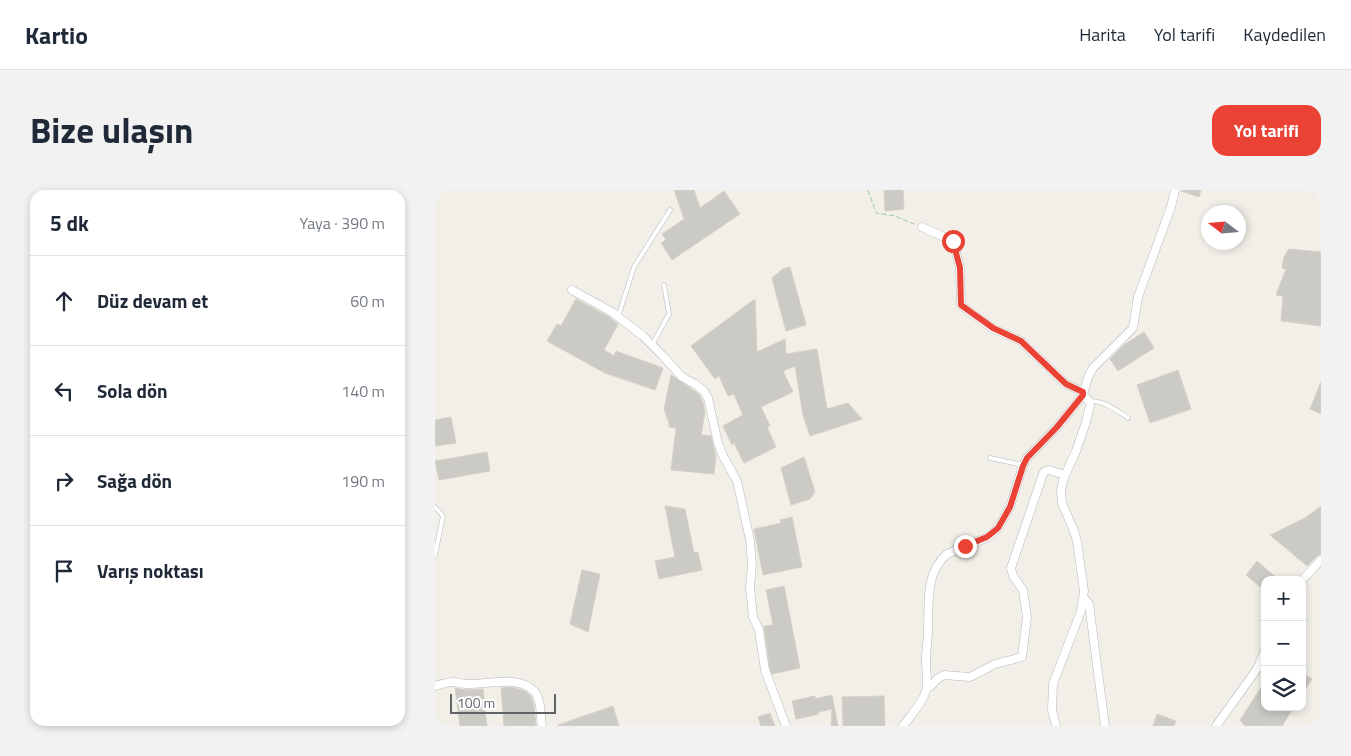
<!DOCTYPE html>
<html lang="tr">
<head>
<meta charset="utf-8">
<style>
	body { margin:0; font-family:"Titillium Web",sans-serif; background:#f2f2f3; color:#1f2937 }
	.controls { position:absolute; right:15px; bottom:15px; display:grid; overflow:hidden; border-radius:10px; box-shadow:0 2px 8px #0003 }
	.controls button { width:45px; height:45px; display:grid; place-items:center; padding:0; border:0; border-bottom:1px solid #e0e1e3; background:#fff; color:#1f2937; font:25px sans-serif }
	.compass { position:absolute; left:766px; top:15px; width:45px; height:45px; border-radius:50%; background:#fff; box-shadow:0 2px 8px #0003; rotate:286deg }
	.scale { position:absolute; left:15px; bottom:12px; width:106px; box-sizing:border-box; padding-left:5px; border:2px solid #5f6368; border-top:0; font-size:14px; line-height:18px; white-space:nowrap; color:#5f6368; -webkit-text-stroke:4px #fff; paint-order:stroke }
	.stop { position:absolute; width:15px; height:15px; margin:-11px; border:4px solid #ea4335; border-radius:50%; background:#fff }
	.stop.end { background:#ea4335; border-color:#fff; box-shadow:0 1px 5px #0008 }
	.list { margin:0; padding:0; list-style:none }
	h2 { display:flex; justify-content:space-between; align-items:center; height:65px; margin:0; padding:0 20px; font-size:21px }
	h2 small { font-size:16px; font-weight:400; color:#747a83 }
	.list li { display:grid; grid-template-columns:32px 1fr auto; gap:15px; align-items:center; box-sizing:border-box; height:90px; padding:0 20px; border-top:1px solid #e0e1e3 }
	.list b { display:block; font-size:19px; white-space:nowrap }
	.list em { font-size:16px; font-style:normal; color:#747a83 }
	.icon { flex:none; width:28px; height:28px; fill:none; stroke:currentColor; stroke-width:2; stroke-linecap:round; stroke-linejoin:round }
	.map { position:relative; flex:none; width:886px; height:536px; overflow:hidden; border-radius:15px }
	header { display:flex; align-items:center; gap:30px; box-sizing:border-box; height:70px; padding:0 25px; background:#fff; border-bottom:1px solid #e0e1e3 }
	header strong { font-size:24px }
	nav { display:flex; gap:28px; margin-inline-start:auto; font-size:18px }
	.intro { display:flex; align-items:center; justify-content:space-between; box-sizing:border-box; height:120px; padding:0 30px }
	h1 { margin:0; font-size:35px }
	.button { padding:12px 22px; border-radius:15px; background:#ea4335; color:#fff; font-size:18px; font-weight:700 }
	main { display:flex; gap:30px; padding:0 30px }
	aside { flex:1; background:#fff; border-radius:15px; box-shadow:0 2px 8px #0003 }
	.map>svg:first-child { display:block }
</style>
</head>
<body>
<header>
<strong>Kartio</strong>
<nav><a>Harita</a><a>Yol tarifi</a><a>Kaydedilen</a></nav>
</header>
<div class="intro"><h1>Bize ulaşın</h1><a class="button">Yol tarifi</a></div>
<main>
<aside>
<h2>5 dk<small>Yaya · 390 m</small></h2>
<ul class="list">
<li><svg class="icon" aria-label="ahead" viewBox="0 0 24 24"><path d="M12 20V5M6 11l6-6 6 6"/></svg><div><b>Düz devam et</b></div><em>60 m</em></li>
<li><svg class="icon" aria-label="left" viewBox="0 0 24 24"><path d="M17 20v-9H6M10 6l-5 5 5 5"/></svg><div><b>Sola dön</b></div><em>140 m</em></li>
<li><svg class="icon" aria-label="right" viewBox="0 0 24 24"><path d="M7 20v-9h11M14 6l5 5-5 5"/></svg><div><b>Sağa dön</b></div><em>190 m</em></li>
<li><svg class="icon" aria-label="arrive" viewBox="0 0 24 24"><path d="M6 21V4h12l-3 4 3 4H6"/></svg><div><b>Varış noktası</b></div></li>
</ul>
</aside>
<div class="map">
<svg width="886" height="536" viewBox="0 0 886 536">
	<rect width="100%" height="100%" fill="#f1efe8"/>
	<!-- building -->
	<path fill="#cccac5" stroke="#d6d1c6" d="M239,0H259L265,18L289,1L305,24L237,70L226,53L231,50L227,44L249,29Z
		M449,0H468L469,19L450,21Z
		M746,0H766L764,7L746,1Z
		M854,59L886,62V136L846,131L848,106L841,105L851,79L847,78L849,67Z
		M355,77L371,135L351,141L337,88L348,79Z
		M141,109L174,127L183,134L169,160L179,166L181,161L228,178L220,200L170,183L112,151L122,134L126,136Z
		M320,109L322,162L350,149L351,164L382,159L392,219L413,213L427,229L375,246L368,225L360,176L348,181L358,202L326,217L335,236L332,237L341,257L309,273L299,253L297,255L288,236L308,225L299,204L293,206L284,186L280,189L256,156Z
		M709,142L719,158L683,181L675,169L689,155Z
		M743,180L756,219L715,233L702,195Z
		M236,185L264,204L268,213L270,222L266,245L276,246L281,266L279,284L236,280L241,238L234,237V233L229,219Z
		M886,192V224L875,219Z
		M16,227L21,253L0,256V230Z
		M52,262L55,281L4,290L0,271Z
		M369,267L380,302L375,309L356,315L346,278Z
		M230,316L250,319L259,363L263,362L267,380L224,389L220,371L240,367Z
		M886,316V364L882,366L872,376L835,345L870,328Z
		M357,327L367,377L328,385L319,339L346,333L345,330Z
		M822,371L844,390H830V401L811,385Z
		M147,380L165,384L153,442L135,434Z
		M349,396L365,478L337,484L335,479L329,436L338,435L331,400Z
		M867,483L877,489L867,504Z
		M830,491V517H859L847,536H810L805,530Z
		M76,497L90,501L96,506L99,515L101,536H69L66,498Z
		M20,498L31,500L48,499L52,536H25Z
		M397,505L403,536H396L397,519L383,522L384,524L361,529L357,511L380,506V509Z
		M449,506L450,536H408L407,507Z
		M178,516L184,536H123V535Z
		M335,523L340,536H326L323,527Z
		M722,524L741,531L739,536H718Z"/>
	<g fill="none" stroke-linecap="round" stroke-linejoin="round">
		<defs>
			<path id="service" d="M183,127L199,77L235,20
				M217,155L234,124L229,95
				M655,211C670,211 681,220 693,228
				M555,268L588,275
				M0,317L8,326L0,365"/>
			<path id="minor" d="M487,37L518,51L525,78L526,115L557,138L586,151L631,194L648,202
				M137,100L177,122L208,146L227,165L247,187L260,194L269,201L273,208L283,253L288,266L302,291L315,350L317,375L315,397L318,427L324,440L330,480L351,536
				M648,205L653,187L658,178L698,138L703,107L736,17L740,0
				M867,390L886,370
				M649,408L654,414L670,536
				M0,496C6,494 13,492 19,492C23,492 27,494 31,494C51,495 84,484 100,502C107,511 105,525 107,536
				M492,497L496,496L502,489L509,485L535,487L560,474L587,467L592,427L588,400L578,386L576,378L608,284L609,282L614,280L630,285
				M468,536C476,525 487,514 491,501C493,491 491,480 491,470C491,460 493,450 493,439C494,413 490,383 512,364L553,347L563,338L575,317L588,275L592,268L622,237L648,205L654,211L655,215L651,232L641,261L628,290L626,302L627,313L639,341L642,351L649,401L646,421L618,494L617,520L621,536
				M781,536L822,479L830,460"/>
		</defs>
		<!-- service casing -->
		<use href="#service" stroke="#b5b8bc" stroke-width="5"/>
		<!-- minor casing -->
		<use href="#minor" stroke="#b5b8bc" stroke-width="9"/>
		<!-- path -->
		<path stroke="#9cc7a9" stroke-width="1" stroke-dasharray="5 2.5" stroke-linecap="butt" d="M433,0L441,23L460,26L479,34"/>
		<!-- service -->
		<use href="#service" stroke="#fff" stroke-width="4"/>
		<!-- minor -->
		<use href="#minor" stroke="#fff" stroke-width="8"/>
	</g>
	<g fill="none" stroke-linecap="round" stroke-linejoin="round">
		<!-- route -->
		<path stroke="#ea4335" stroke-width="6" d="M518,51L525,78L526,115L558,138L586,151L631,194L648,202V205L622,237L592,268L588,276L575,317L563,338L552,347L530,356"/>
	</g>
</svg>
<div class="controls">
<button>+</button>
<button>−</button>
<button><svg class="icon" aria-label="layers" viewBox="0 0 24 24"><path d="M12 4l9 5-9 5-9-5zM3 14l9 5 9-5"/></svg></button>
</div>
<svg class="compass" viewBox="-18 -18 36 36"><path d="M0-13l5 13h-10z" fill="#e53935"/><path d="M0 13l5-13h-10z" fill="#747a83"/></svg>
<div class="scale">100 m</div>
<div class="stop" style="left:518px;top:51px"></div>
<div class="stop end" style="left:530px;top:356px"></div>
</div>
</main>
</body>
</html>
